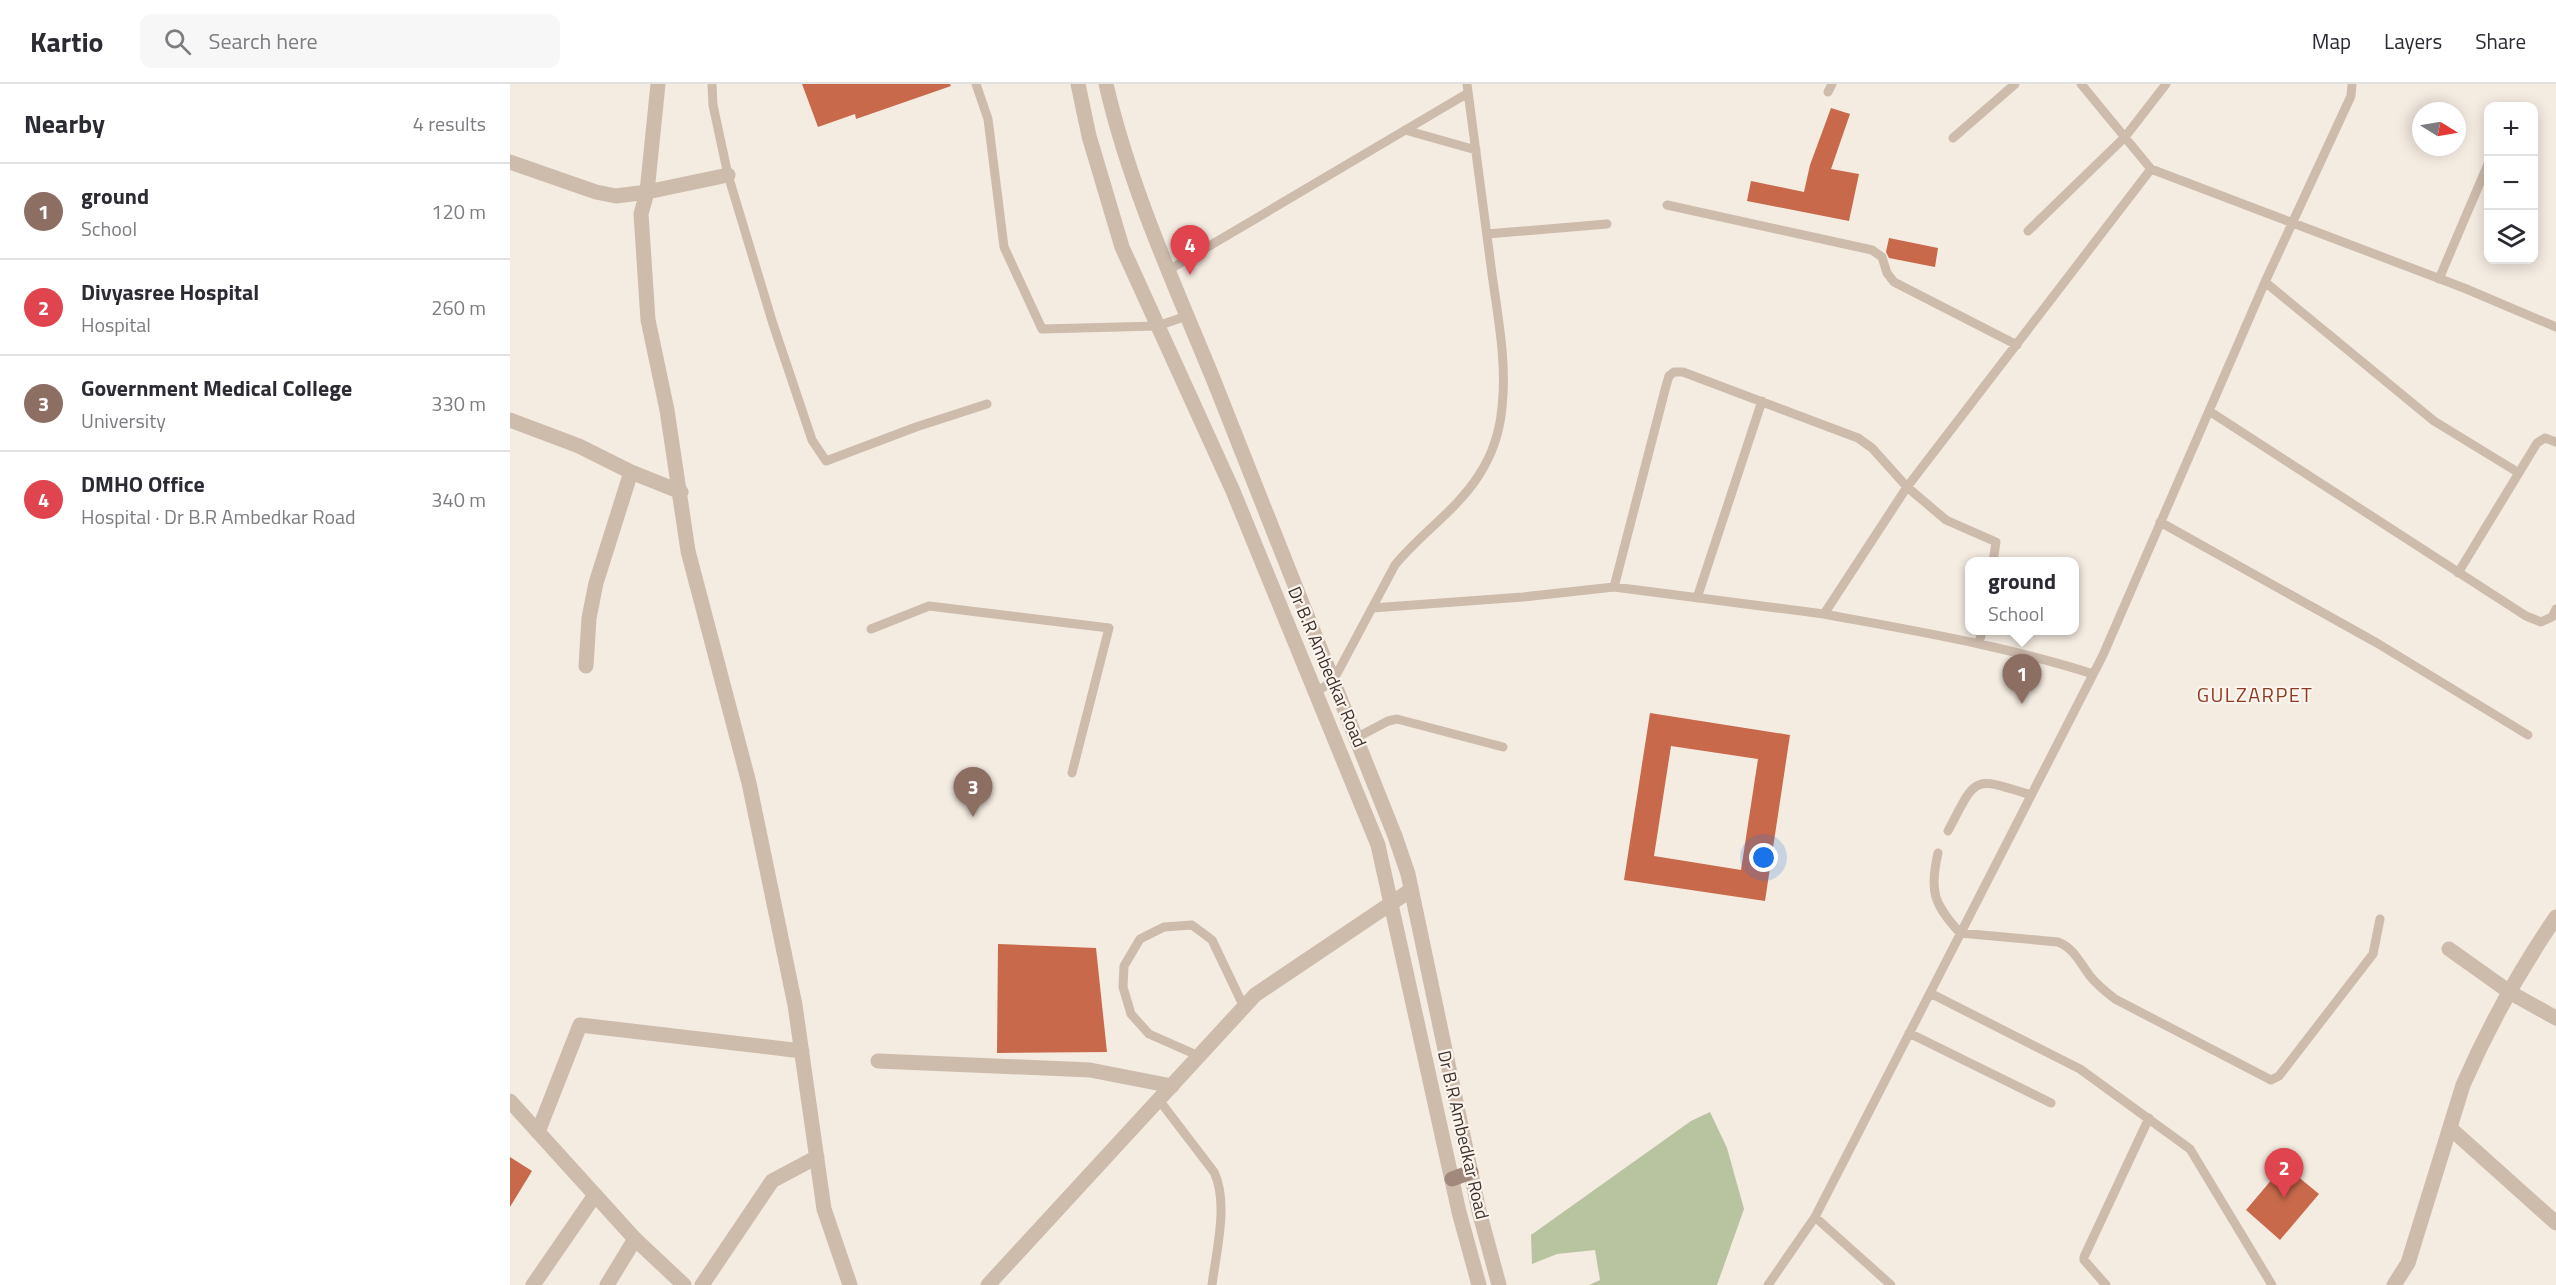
<!DOCTYPE html>
<html lang="en">
<head>
<meta charset="utf-8">
<style>
	body { margin:0; font-family:"Titillium Web",sans-serif; background:#f7f7f7; color:#2b2b33 }
	.controls { position:absolute; right:18px; top:18px; display:grid; overflow:hidden; border-radius:12px; box-shadow:0 3px 15px #0003 }
	.controls button { width:54px; height:54px; display:grid; place-items:center; padding:0; border:0; border-bottom:2px solid #e1e1e2; background:#fff; color:#2b2b33; font:30px sans-serif }
	.compass { position:absolute; left:1902px; top:18px; width:54px; height:54px; border-radius:50%; background:#fff; box-shadow:0 3px 15px #0003; rotate:101deg }
	.you { position:absolute; left:1254px; top:774px; width:21px; height:21px; margin:-15px; border:4px solid #fff; border-radius:50%; background:#1a73e8; box-shadow:0 0 0 9px #1a73e833 }
	.badge { display:grid; place-items:center; width:39px; height:39px; border-radius:50%; background:#1f5a5e; color:#fff; font-size:20px; font-weight:700 }
	.pin { position:absolute; translate:-50% -50px; filter:drop-shadow(0 2px 3px #0008) }
	.pin::after { content:''; position:absolute; top:32px; width:21px; height:18px; background:inherit; clip-path:polygon(0 0,100% 0,50% 100%) }
	.popup { position:absolute; left:1455px; top:473px; width:114px; height:78px; box-sizing:border-box; display:grid; place-content:center; border-radius:12px; background:#fff; filter:drop-shadow(0 2px 4px #0005); font-size:20px; white-space:nowrap; color:#7c7c81 }
	.popup b { font-size:22px; color:#2b2b33 }
	.popup::after { content:''; position:absolute; left:50%; top:100%; margin-left:-12px; border:12px solid transparent; border-top-color:#fff }
	.list { margin:0; padding:0; list-style:none }
	h2 { display:flex; justify-content:space-between; align-items:center; height:78px; margin:0; padding:0 24px; font-size:26px }
	h2 small { font-size:20px; font-weight:400; color:#7c7c81 }
	.list li { display:grid; grid-template-columns:39px 1fr auto; gap:18px; align-items:center; box-sizing:border-box; height:96px; padding:0 24px; border-top:2px solid #e1e1e2 }
	.list b { display:block; font-size:22px; white-space:nowrap }
	.list p { margin:0; font-size:20px; white-space:nowrap; color:#7c7c81 }
	.list em { font-size:20px; font-style:normal; color:#7c7c81 }
	.icon { flex:none; width:33px; height:33px; fill:none; stroke:currentColor; stroke-width:2; stroke-linecap:round; stroke-linejoin:round }
	.map { position:relative; flex:none; width:2046px; height:1201px; overflow:hidden }
	header { display:flex; align-items:center; gap:36px; box-sizing:border-box; height:84px; padding:0 30px; background:#fff; border-bottom:2px solid #e1e1e2 }
	header strong { font-size:28px }
	nav { display:flex; gap:33px; margin-inline-start:auto; font-size:21px }
	.search { width:420px; height:54px; background:#f7f7f7; display:flex; align-items:center; gap:15px; box-sizing:border-box; padding:0 21px; border-radius:12px; color:#7c7c81; font-size:22px }
	main { display:flex }
	aside { flex:1; background:#fff }
	.map>svg:first-child { display:block }
</style>
</head>
<body>
<header>
<strong>Kartio</strong>
<div class="search"><svg class="icon" aria-label="search" viewBox="0 0 24 24"><circle cx="10" cy="10" r="6"/><path d="M15 15l6 6"/></svg>Search here</div>
<nav><a>Map</a><a>Layers</a><a>Share</a></nav>
</header>
<main>
<aside>
<h2>Nearby<small>4 results</small></h2>
<ul class="list">
<li><span class="badge" style="background:#8d6e63">1</span><div><b>ground</b><p>School</p></div><em>120 m</em></li>
<li><span class="badge" style="background:#e0444e">2</span><div><b>Divyasree Hospital</b><p>Hospital</p></div><em>260 m</em></li>
<li><span class="badge" style="background:#8d6e63">3</span><div><b>Government Medical College</b><p>University</p></div><em>330 m</em></li>
<li><span class="badge" style="background:#e0444e">4</span><div><b>DMHO Office</b><p>Hospital · Dr B.R Ambedkar Road</p></div><em>340 m</em></li>
</ul>
</aside>
<div class="map">
<svg width="2046" height="1201" viewBox="0 0 2046 1201">
	<rect width="100%" height="100%" fill="#f4ebe1"/>
	<!-- green -->
	<path fill="#b8c4a0" d="M1200,1028L1217,1064L1234,1125L1207,1201H1079L1090,1196L1085,1166L1047,1170L1022,1180L1021,1151L1181,1037Z"/>
	<!-- building -->
	<path fill="#c8694b" fill-rule="evenodd" d="M292,0H440L441,2L346,35L345,30L308,43Z
		M1321,24L1340,30L1321,85L1349,90L1339,137L1237,117L1241,97L1294,108L1300,81Z
		M1379,154L1428,164L1425,183L1379,174L1376,168Z
		M1140,629L1280,651L1255,817L1114,796ZM1161,662L1248,675L1231,786L1144,772Z
		M488,860L586,864L597,968L487,969Z
		M0,1073L22,1087L0,1123Z
		M1774,1081L1809,1110L1770,1156L1736,1126Z"/>
	<g fill="none" stroke-linecap="round" stroke-linejoin="round">
		<!-- service -->
		<path stroke="#cdbbac" stroke-width="9" d="M202,0L203,21L218,91L263,240L302,356L316,377L406,343L477,320
			M466,0L478,35L494,163L532,245L647,242L677,232
			M1571,0L1641,85
			M1318,8L1322,0
			M895,46L966,66
			M1443,54L1505,0
			M1157,121L1362,166L1372,173L1377,189L1384,198L1507,261
			M1518,147L1615,53L1656,0
			M977,150L1097,140
			M657,187L958,9
			M1929,195L1978,80
			M1755,198L1924,337L2009,389
			M1699,327L2016,532L2031,538L2042,533L2046,525
			M1650,438L1867,559L2018,651
			M1948,489L2027,359L2035,354L2046,358
			M1104,503L1156,302L1159,292L1164,288H1173L1348,354L1362,364L1397,403L1436,436L1486,458L1483,478
			M1187,514L1252,317
			M862,524L1013,513L1104,503L1314,530L1397,403L1641,85L1954,204L2046,243
			M1314,530C1405,547 1496,562 1583,590
			M361,545L419,522L599,544L562,689
			M1469,560L1472,546
			M806,608L823,597L885,481C911,449 946,427 969,391C982,371 990,347 992,323C997,279 988,234 982,190C974,127 965,63 957,0
			M846,654L878,637L887,635L993,663
			M1438,747C1467,692 1461,692 1521,711
			M1428,769C1419,808 1424,820 1450,849L1548,858C1564,864 1570,879 1580,892C1587,901 1596,908 1605,915L1761,996L1769,992L1863,870L1870,835
			M1420,909L1593,571L1755,198L1841,12L1842,0
			M1399,949L1541,1019
			M689,972L639,950L621,930L613,903L614,882L630,855L654,843L682,841L702,856L734,923
			M649,1016L704,1088C719,1119 706,1168 702,1201
			M1305,1133L1420,909L1570,985L1680,1065L1762,1201
			M1258,1201L1305,1133L1381,1201
			M1596,1201L1574,1176V1173L1639,1034"/>
		<!-- minor -->
		<path stroke="#cdbbac" stroke-width="15" d="M0,78L86,108L106,112L137,108L148,0
			M218,91L137,108L131,130L138,236L157,326L178,467L239,699L285,921L314,1125L340,1201
			M0,336L69,362L121,388L171,408
			M76,582L79,534L86,499L121,388
			M1939,865L2001,909L2046,934
			M368,977L580,986L662,1002
			M1940,1044L2046,1139
			M28,1048L70,941L292,967
			M23,1201L85,1111
			M97,1201L125,1155
			M192,1201L262,1097L307,1073
			M478,1201L745,911L901,806
			M1884,1201L1898,1179L1953,1001C1978,944 2011,884 2046,833"/>
		<!-- tertiary -->
		<path stroke="#cdbbac" stroke-width="15" d="M568,0L579,52L612,163L723,407L868,761L949,1128L969,1201
			M596,0C620,104 664,199 704,297C764,449 824,600 885,752L898,790L969,1127L989,1201
			M0,1017L125,1155L174,1201"/>
		<!-- secondary -->
		<path stroke="#a18a7d" stroke-width="15" d="M942,1095L961,1088"/>
	</g>
	<g text-anchor="middle" stroke-width="4.5" stroke-linejoin="round" paint-order="stroke">
		<!-- street labels -->
		<g font-size="18" fill="#3b302b" stroke="#fbf5ee">
			<text transform="translate(817 583) rotate(67)" y="6">Dr B.R Ambedkar Road</text>
			<text transform="translate(953 1051) rotate(77)" y="6">Dr B.R Ambedkar Road</text>
		</g>
		<!-- neighbourhood labels -->
		<g font-size="20" letter-spacing="1.5" fill="#8c3b22" stroke="#fbf5ee">
			<text x="1745" y="618">GULZARPET</text>
		</g>
	</g>
</svg>
<div class="controls">
<button>+</button>
<button>−</button>
<button><svg class="icon" aria-label="layers" viewBox="0 0 24 24"><path d="M12 4l9 5-9 5-9-5zM3 14l9 5 9-5"/></svg></button>
</div>
<svg class="compass" viewBox="-18 -18 36 36"><path d="M0-13l5 13h-10z" fill="#e53935"/><path d="M0 13l5-13h-10z" fill="#7c7c81"/></svg>
<div class="you"></div>
<div class="pin badge" style="left:1512px;top:620px;background:#8d6e63">1</div>
<div class="popup"><b>ground</b>School</div>
<div class="pin badge" style="left:1774px;top:1114px;background:#e0444e">2</div>
<div class="pin badge" style="left:463px;top:733px;background:#8d6e63">3</div>
<div class="pin badge" style="left:680px;top:191px;background:#e0444e">4</div>
</div>
</main>
</body>
</html>
